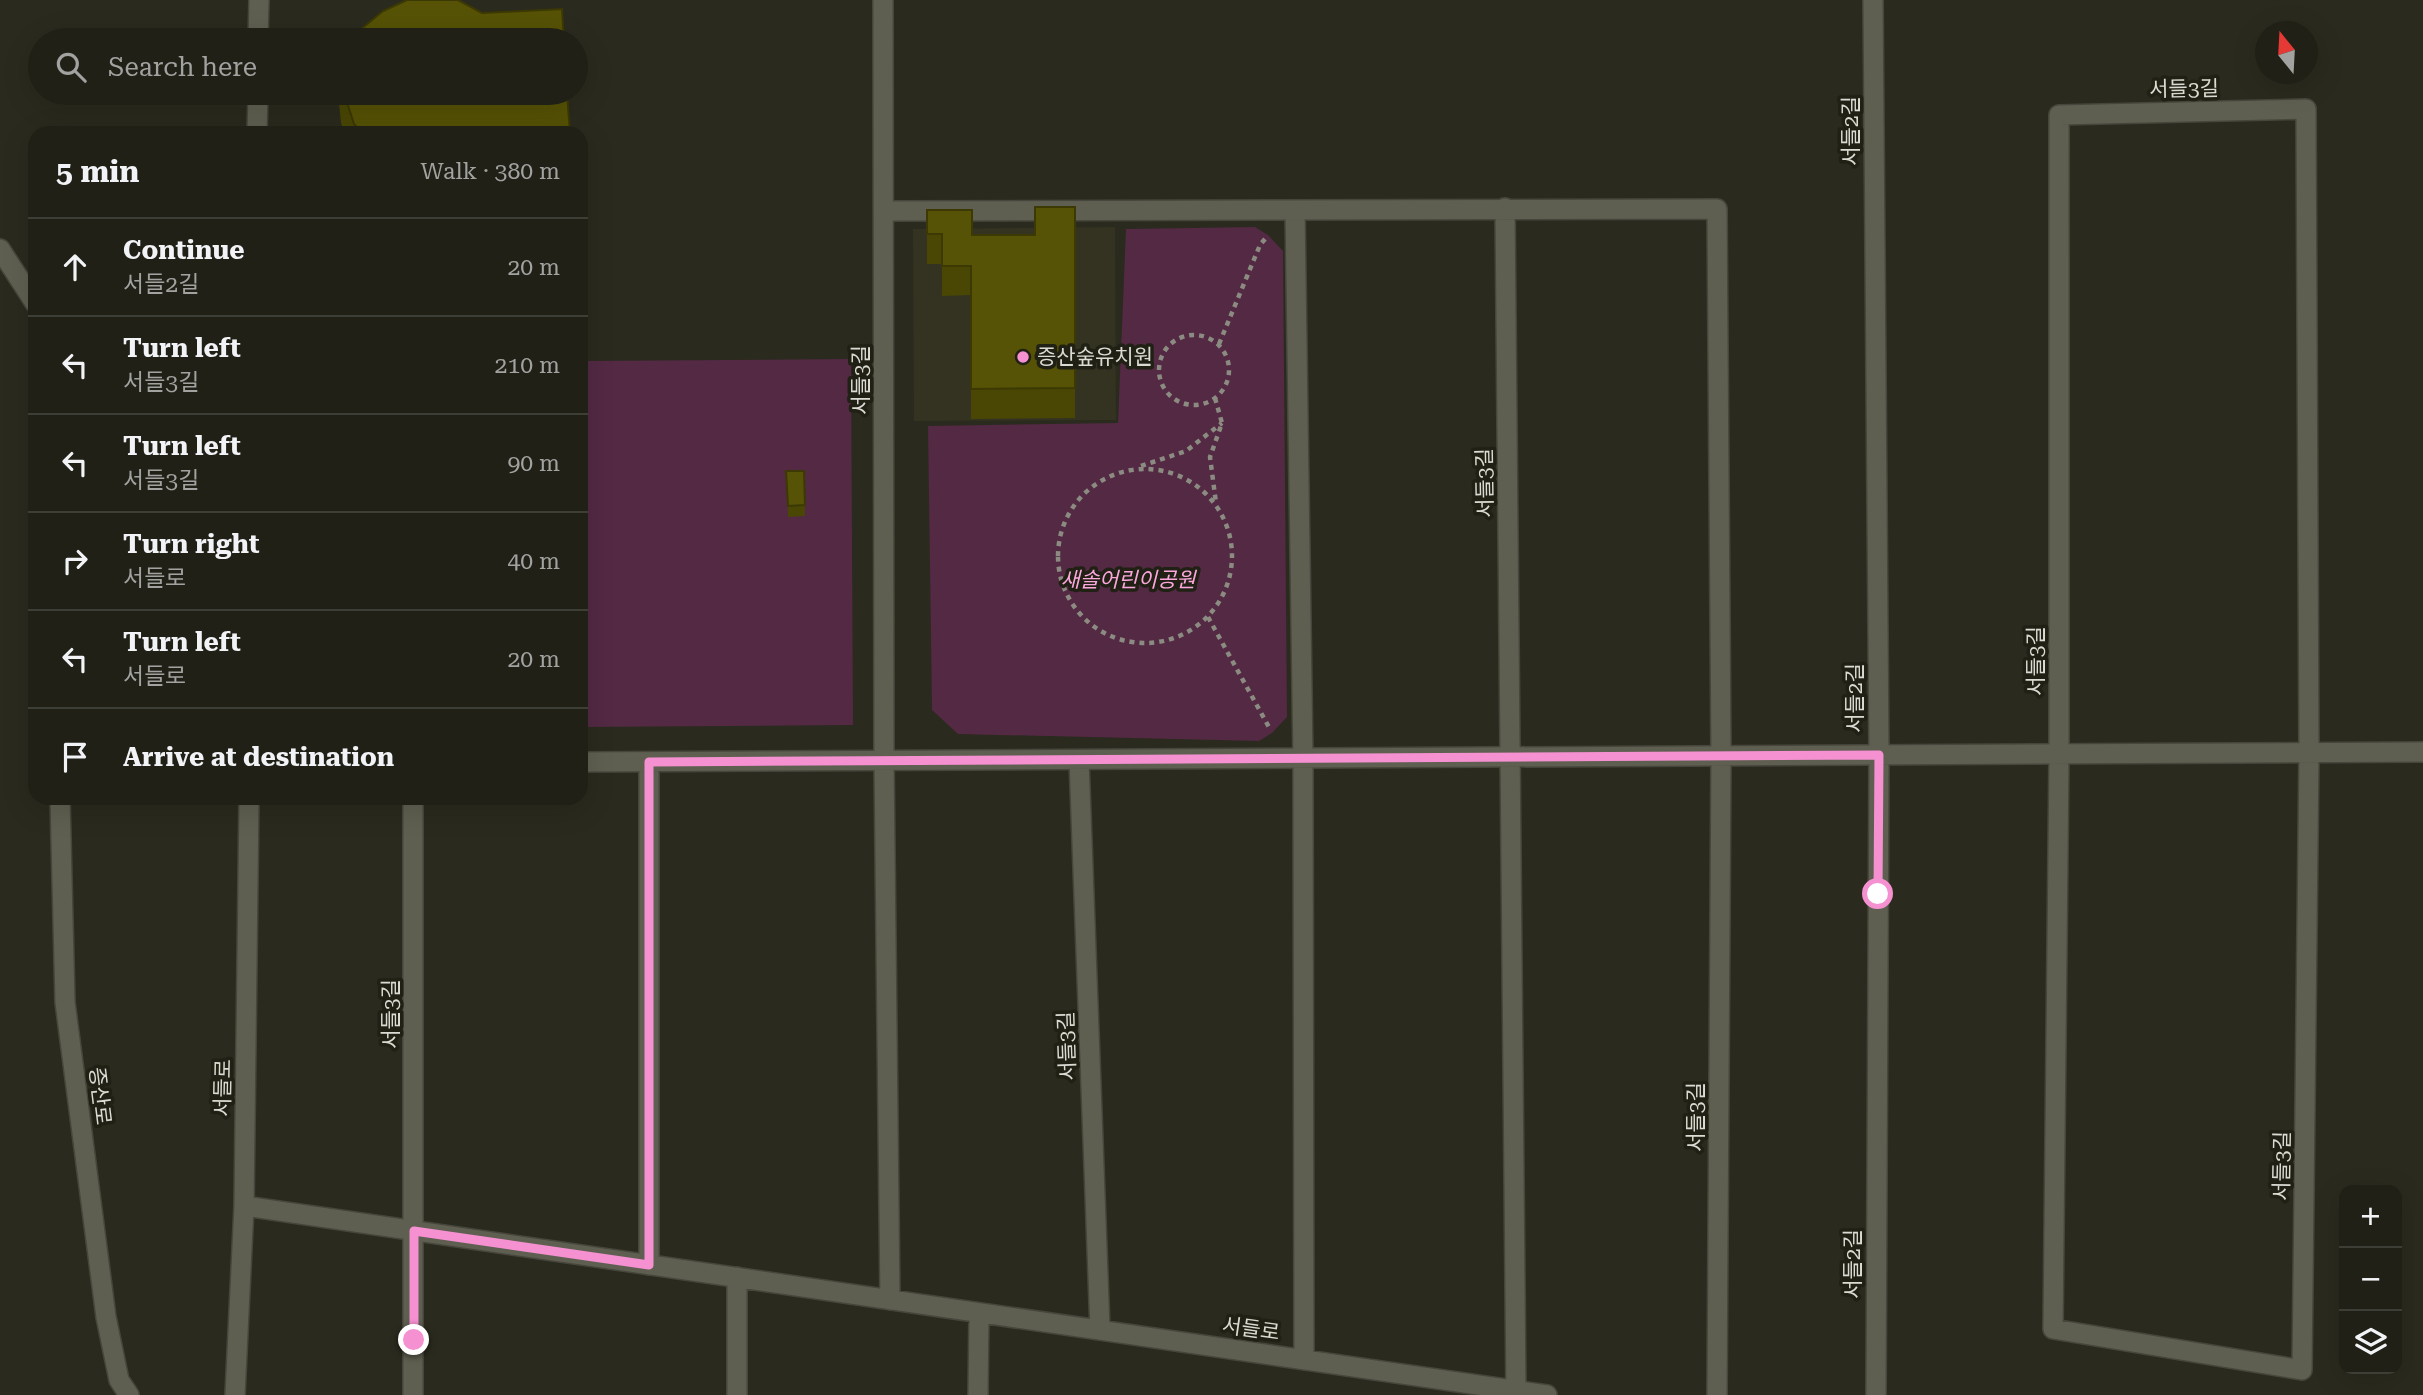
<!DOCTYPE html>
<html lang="en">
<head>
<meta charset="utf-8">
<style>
	body { margin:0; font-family:"Roboto Serif","Noto Sans KR",serif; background:#2d2d23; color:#f1f3f6 }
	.controls { position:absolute; right:21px; bottom:21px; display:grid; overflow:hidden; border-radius:14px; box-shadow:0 7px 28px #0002 }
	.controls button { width:63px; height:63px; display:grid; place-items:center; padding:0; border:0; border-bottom:2px solid #3d3e35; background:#202016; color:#f1f3f6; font:35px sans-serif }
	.compass { position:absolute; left:2255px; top:21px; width:63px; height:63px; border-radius:50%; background:#202016; box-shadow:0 7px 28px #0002; rotate:342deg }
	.stop { position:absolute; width:21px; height:21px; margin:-16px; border:5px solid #f590d1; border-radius:50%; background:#fff }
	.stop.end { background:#f590d1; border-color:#fff; box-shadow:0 2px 7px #0008 }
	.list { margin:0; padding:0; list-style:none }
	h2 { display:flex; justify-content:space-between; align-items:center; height:91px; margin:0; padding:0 28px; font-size:30px }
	h2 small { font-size:23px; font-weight:400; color:#a2a3a1 }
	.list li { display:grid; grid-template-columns:46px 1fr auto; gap:21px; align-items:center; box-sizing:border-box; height:98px; padding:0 28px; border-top:2px solid #3d3e35 }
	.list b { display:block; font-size:26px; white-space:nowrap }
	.list p { margin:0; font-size:23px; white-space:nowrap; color:#a2a3a1 }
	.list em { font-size:23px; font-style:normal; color:#a2a3a1 }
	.icon { flex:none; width:38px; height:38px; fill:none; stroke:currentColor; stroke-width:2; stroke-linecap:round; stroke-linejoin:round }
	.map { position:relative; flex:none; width:2423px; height:1395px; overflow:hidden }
	.search { position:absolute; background:#202016; box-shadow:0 7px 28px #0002; left:28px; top:28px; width:560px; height:77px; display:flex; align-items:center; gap:18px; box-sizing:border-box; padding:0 24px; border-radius:38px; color:#a2a3a1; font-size:26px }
	.panel { position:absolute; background:#202016; box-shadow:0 7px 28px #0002; left:28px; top:126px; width:560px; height:679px; border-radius:21px }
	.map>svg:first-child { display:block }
</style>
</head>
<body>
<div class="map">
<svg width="2423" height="1395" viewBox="0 0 2423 1395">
	<rect width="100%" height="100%" fill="#2a2a1e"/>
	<!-- built -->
	<path fill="#343321" d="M1115,227L1116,420L914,421L913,229Z"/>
	<!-- green -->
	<path fill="#532944" d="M1255,227L1268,235L1283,251L1287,717L1272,733L1259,741L958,734L932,710L928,426L1118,423L1126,229Z
		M851,359L853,725L581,727V361Z"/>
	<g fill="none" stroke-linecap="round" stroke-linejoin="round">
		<defs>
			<path id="minor" d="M883,0L884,761L890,1300
				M1873,0L1879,755L1876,1395
				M258,40L259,0
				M2306,109L2309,753L2302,1370L2053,1329L2059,755V115Z
				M257,133L258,93
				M1505,208L1516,1395
				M1295,210L1303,759L1304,1360
				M884,211L1717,209L1721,756L1717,1395
				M0,249L35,303
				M1079,760L1100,1330
				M581,762L2423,752
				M60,798L65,1002L106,1317L119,1380L129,1395
				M413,798V1395
				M244,1206L1547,1395
				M649,1265V762
				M737,1277V1395
				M235,1395L244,1206L249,798
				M978,1395L979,1313"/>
		</defs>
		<!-- minor casing -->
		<use href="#minor" stroke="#46463c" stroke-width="22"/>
		<!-- path -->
		<path stroke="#8b8b81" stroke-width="4.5" stroke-dasharray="5 5" stroke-linecap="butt" d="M1159 370a35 35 0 1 1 70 0a35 35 0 1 1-70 0Z
			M1219,344L1260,245L1265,239
			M1215,398L1222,423L1210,457L1216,503
			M1141,466L1186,451L1222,423
			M1058 556a87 87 0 1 1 174 0a87 87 0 1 1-174 0Z
			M1208,617L1270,729"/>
		<!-- minor -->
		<use href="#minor" stroke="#5f5f51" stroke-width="19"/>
	</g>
	<!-- wall -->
	<path fill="#4a4705" d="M338,93H567L570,133H344L341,123Z
		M1075,207V418L971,419V295L942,296V264H927V234L1035,235Z
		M786,471H804L805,516L788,517Z"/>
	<!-- building -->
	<path fill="#565206" stroke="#3c3904" stroke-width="2" d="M407,0H458L482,13L562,9L564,40H351L360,30L383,11Z
		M344,93H567L570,133H362L354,124Z
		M1035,207H1075V388L971,389V266H942V234H927V210H972V235H1035Z
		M786,471H804L805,505L788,506Z"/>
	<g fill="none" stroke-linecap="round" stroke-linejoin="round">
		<!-- route -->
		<path stroke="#f590d1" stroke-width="9" d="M414,1340V1231L649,1265V762L1879,755L1878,894"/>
	</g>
	<!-- markers -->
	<circle fill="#f590d1" stroke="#202014" stroke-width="2.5" cx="1023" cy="357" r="7"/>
	<g text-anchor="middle" stroke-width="7" stroke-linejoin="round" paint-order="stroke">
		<!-- street labels -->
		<g font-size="21" fill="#dbdbd4" stroke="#202014">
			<text transform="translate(2184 89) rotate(-1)" y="7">서들3길</text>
			<text transform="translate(1851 131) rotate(-90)" y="7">서들2길</text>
			<text transform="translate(861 380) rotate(-90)" y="7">서들3길</text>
			<text transform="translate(1485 483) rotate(-91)" y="7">서들3길</text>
			<text transform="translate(2036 661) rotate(-90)" y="7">서들3길</text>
			<text transform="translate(1855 698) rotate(-90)" y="7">서들2길</text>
			<text transform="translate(391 1014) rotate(-90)" y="7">서들3길</text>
			<text transform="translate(1067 1046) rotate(-92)" y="7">서들3길</text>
			<text transform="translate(223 1088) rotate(-89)" y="7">서들로</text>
			<text transform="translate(100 1096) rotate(83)" y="7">증산로</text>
			<text transform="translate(1696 1117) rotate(-90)" y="7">서들3길</text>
			<text transform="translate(2282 1166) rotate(-89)" y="7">서들3길</text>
			<text transform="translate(1853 1264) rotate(-90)" y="7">서들2길</text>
			<text transform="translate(1251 1329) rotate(8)" y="7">서들로</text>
		</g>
		<!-- poi labels -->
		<g font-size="21" fill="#dbdbd4" stroke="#202014" text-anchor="start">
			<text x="1037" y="364">증산숲유치원</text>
		</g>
		<!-- park labels -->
		<g font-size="21" font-style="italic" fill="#fca7dc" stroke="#202014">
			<text x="1128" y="587">새솔어린이공원</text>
		</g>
	</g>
</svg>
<div class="controls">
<button>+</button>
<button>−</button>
<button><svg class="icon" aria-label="layers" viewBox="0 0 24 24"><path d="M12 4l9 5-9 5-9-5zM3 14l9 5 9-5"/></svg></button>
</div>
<svg class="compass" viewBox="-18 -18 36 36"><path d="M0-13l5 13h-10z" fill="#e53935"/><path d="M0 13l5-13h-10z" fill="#a2a3a1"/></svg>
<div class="stop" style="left:1878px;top:894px"></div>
<div class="stop end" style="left:414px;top:1340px"></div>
<div class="search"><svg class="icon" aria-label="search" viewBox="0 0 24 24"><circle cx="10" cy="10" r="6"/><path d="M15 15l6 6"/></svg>Search here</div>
<section class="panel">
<h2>5 min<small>Walk · 380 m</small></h2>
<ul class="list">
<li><svg class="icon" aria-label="ahead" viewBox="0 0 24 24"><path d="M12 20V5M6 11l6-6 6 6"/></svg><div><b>Continue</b><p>서들2길</p></div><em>20 m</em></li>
<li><svg class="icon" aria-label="left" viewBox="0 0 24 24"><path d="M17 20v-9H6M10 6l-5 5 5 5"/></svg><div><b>Turn left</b><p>서들3길</p></div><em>210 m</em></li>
<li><svg class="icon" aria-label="left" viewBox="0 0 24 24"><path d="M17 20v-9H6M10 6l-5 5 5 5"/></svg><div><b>Turn left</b><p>서들3길</p></div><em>90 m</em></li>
<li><svg class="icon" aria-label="right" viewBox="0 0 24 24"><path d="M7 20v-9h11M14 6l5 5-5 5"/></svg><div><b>Turn right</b><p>서들로</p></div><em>40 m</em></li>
<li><svg class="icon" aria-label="left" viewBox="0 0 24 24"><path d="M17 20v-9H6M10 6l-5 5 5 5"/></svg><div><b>Turn left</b><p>서들로</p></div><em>20 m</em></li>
<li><svg class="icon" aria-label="arrive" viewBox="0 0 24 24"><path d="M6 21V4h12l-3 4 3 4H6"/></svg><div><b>Arrive at destination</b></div></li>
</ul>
</section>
</div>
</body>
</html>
